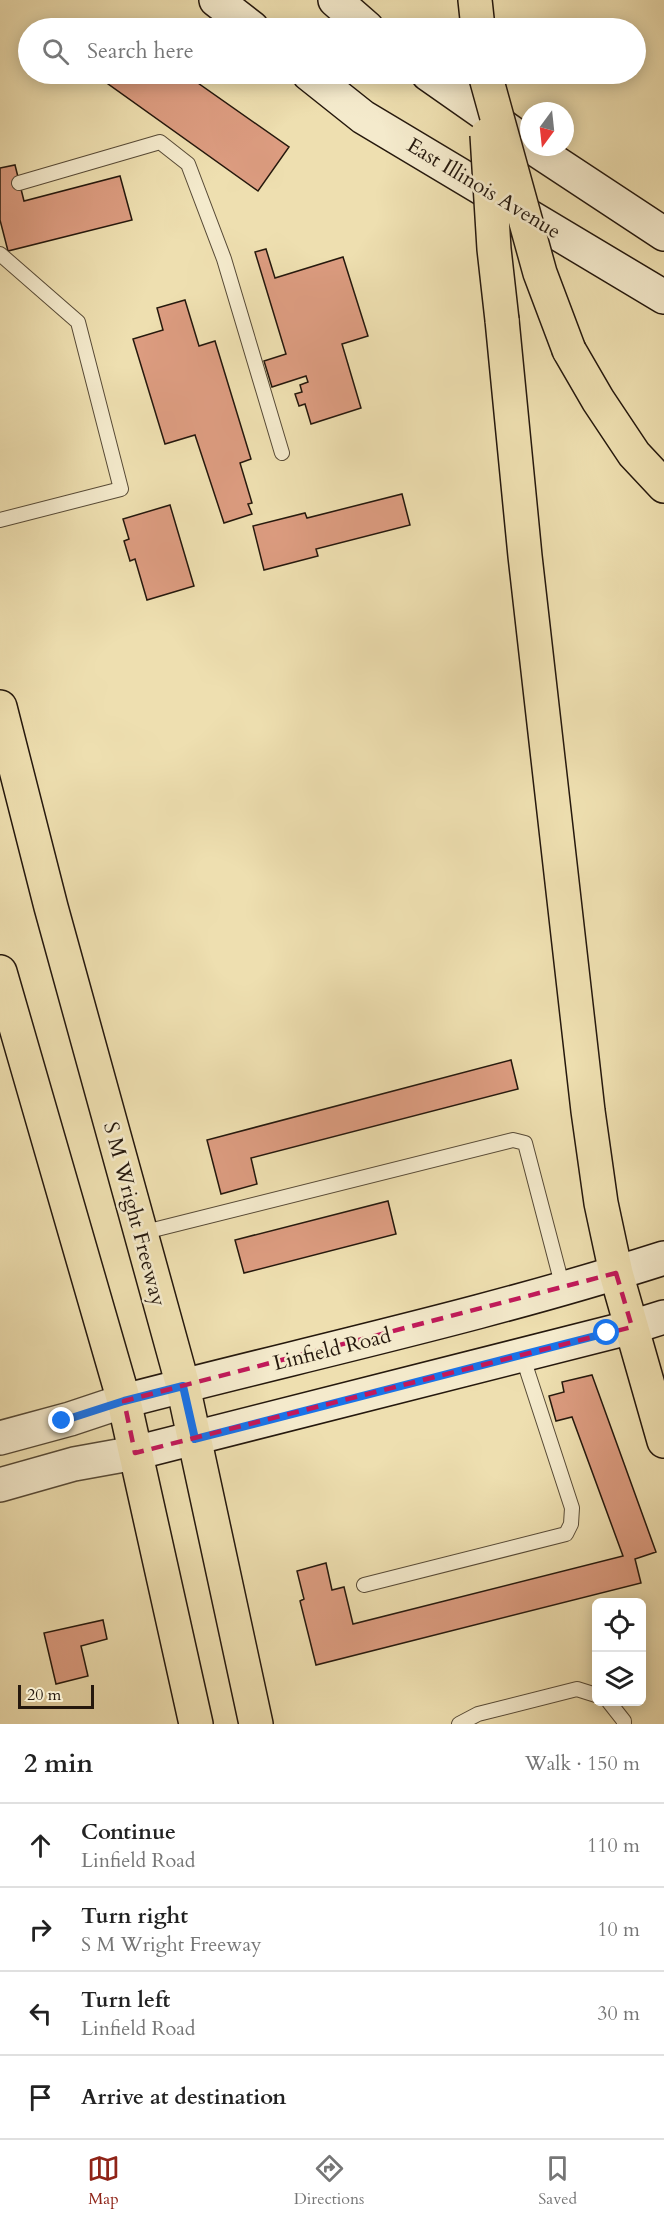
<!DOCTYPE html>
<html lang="en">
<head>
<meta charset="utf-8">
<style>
	body { margin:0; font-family:Cardo,serif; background:#f2f2f2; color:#222 }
	.controls { position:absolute; right:18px; bottom:18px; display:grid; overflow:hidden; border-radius:9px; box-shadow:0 3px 15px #0003 }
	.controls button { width:54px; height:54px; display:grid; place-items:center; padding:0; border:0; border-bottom:2px solid #e0e0e0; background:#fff; color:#222; font:30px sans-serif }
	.compass { position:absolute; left:520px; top:102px; width:54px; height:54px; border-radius:50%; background:#fff; box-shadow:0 3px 15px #0003; rotate:195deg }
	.scale { position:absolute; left:18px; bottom:15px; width:76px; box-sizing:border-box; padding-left:6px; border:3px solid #25180d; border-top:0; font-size:16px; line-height:21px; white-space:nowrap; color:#25180d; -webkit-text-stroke:4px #f4eacc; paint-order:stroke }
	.stop { position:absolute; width:18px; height:18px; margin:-14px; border:4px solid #1a73e8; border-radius:50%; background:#fff }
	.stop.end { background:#1a73e8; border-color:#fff; box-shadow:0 2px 6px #0008 }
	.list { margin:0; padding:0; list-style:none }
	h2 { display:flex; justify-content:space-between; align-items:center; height:78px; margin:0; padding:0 24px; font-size:26px }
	h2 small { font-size:20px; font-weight:400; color:#767676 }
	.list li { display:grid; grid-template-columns:39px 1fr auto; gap:18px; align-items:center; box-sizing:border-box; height:84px; padding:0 24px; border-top:2px solid #e0e0e0 }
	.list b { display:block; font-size:22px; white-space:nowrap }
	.list p { margin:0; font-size:20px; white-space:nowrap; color:#767676 }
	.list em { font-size:20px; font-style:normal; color:#767676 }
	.icon { flex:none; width:33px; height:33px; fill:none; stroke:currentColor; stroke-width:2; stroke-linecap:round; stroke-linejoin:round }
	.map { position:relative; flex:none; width:664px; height:1724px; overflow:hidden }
	.search { position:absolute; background:#fff; box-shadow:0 3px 15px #0003; left:18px; right:18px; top:18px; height:66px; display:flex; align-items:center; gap:15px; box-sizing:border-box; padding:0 21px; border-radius:33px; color:#767676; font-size:22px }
	.sheet { height:414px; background:#fff }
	nav { display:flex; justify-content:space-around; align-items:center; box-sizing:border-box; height:84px; border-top:2px solid #e0e0e0; background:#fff; font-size:16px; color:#767676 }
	nav a { display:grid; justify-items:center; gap:3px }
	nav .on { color:#8f2418 }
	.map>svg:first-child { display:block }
</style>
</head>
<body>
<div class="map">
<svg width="664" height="1724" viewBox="0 0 664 1724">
	<rect width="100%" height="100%" fill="#eedfb0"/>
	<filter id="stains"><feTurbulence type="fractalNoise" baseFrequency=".00333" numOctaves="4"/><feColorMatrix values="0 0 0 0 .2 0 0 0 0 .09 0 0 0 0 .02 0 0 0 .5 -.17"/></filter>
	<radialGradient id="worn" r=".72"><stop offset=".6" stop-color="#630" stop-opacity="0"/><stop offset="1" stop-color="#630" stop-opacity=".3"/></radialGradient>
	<!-- building -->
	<path fill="#dc9c80" stroke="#25180d" stroke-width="1.5" d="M109,74H185L289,147L258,191L104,81Z
		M15,165L24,201L120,176L132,220L8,251L0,220V168Z
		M266,249L275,278L343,257L368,336L342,344L361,408L311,424L305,404L299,406L295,394L302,392L300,385L308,382L306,376L272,387L264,361L286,354L255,252Z
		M185,300L199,346L215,341L251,459L240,463L252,503L248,504L252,514L224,523L195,435L165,444L133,339L163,330L157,308Z
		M402,494L410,525L316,549L318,556L264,570L253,526L305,513L307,518Z
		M170,505L194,586L147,600L135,559L130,561L124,541L129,539L123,519Z
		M511,1060L518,1089L251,1158L257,1184L221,1194L207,1140Z
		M388,1201L396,1234L244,1273L235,1240Z
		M592,1375L656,1552L635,1559L641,1583L316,1665L300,1601L304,1599L297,1571L326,1563L332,1590L344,1587L353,1624L623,1556L572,1417L556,1421L549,1396L564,1392L562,1382Z
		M103,1620L107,1639L81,1646L88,1676L56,1684L44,1633Z"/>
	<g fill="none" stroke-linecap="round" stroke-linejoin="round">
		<defs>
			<path id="service" d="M19,183L160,142L188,164L224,259L282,453
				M0,254L78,322L121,489L0,520
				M141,1233L513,1140L525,1143L563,1288
				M364,1585L566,1534L571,1524L572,1508L522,1355
				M609,1702L624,1721V1724
				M459,1724L478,1714L577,1689L596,1695"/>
			<path id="tertiary" d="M0,1438L70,1419L124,1401
				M0,1485L74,1464L135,1453"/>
			<path id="secondary" d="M216,0L252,28
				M335,0L367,28
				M309,74L363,117L664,297
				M428,74L515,135
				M532,147L664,234
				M124,1401C304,1354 486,1315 664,1258
				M135,1453L632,1327L664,1317"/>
			<path id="primary" d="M0,707L51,907L183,1386L256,1724
				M0,972L124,1401L196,1724"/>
			<path id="motorway" d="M475,0L478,28
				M502,320L525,556L588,1111L601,1203L616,1273L664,1441
				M569,350L598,400L634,454L664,486"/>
		</defs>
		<!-- service casing -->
		<use href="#service" stroke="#574a36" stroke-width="16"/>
		<!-- tertiary casing -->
		<use href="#tertiary" stroke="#574a36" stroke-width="36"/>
		<!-- secondary casing -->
		<use href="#secondary" stroke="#25180d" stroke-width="36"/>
		<!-- primary casing -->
		<use href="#primary" stroke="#25180d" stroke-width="36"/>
		<!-- motorway casing -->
		<use href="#motorway" stroke="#25180d" stroke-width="36"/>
		<!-- service -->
		<use href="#service" stroke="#f4eacc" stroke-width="14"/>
		<!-- tertiary -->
		<use href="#tertiary" stroke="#f4eacc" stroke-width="33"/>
		<!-- secondary -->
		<use href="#secondary" stroke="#f4eacc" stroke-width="33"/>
		<!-- primary -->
		<use href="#primary" stroke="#eedfb0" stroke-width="33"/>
		<!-- motorway -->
		<use href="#motorway" stroke="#eedfb0" stroke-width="33"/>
		<defs>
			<path id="motorway-bridge" d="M485,74L540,273L569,350
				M487,135L494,249L502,320"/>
		</defs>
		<!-- motorway-bridge casing -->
		<use href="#motorway-bridge" stroke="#25180d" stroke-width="36" stroke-linecap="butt"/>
		<!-- motorway-bridge -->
		<use href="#motorway-bridge" stroke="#eedfb0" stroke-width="33"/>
	</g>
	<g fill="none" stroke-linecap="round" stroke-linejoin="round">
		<!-- route -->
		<path stroke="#1a73e8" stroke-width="8" d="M62,1421L124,1401L183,1386L195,1439L607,1333"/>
	</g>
	<!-- marked area -->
	<path fill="none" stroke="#c2185b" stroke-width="4.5" stroke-dasharray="12 8" stroke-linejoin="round" d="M616,1273L632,1327L135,1453L124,1401Z"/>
	<g text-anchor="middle" stroke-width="5" stroke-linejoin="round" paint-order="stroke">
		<!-- street labels -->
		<g font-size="21" fill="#25180d" stroke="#f4eacc">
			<text transform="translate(484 188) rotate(31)" y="7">East Illinois Avenue</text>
			<text transform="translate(135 1214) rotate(75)" y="7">S M Wright Freeway</text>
			<text transform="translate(332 1349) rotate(-14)" y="7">Linfield Road</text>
		</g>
	</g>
	<rect width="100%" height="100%" filter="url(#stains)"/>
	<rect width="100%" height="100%" fill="url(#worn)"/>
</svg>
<div class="controls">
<button><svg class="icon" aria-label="locate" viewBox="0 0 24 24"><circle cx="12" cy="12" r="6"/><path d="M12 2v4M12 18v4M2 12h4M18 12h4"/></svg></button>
<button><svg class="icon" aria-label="layers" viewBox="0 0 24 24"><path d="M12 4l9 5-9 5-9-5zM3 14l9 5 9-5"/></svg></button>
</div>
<svg class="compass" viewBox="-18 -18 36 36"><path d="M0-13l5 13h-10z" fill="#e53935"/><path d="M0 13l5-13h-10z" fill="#767676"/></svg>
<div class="scale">20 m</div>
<div class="stop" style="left:607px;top:1333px"></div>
<div class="stop end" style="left:62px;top:1421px"></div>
<div class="search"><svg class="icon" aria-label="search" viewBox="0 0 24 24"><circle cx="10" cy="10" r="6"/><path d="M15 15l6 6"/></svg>Search here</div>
</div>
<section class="sheet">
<h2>2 min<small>Walk · 150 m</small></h2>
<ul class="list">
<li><svg class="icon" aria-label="ahead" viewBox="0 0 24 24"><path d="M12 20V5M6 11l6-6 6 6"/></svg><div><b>Continue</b><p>Linfield Road</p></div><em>110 m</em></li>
<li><svg class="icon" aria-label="right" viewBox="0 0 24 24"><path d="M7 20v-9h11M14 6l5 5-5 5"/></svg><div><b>Turn right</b><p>S M Wright Freeway</p></div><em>10 m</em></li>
<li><svg class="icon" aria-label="left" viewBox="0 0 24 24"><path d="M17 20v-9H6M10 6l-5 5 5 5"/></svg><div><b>Turn left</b><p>Linfield Road</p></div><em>30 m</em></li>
<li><svg class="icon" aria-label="arrive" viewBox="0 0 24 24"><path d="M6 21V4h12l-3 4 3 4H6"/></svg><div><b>Arrive at destination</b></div></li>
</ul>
</section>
<nav>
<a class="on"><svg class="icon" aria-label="map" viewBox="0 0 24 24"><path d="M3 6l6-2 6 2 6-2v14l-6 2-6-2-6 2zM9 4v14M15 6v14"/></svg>Map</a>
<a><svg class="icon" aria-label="directions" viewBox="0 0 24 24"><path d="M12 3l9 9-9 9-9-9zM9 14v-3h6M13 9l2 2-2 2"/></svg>Directions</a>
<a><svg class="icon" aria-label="saved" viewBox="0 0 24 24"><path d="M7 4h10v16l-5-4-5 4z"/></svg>Saved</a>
</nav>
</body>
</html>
